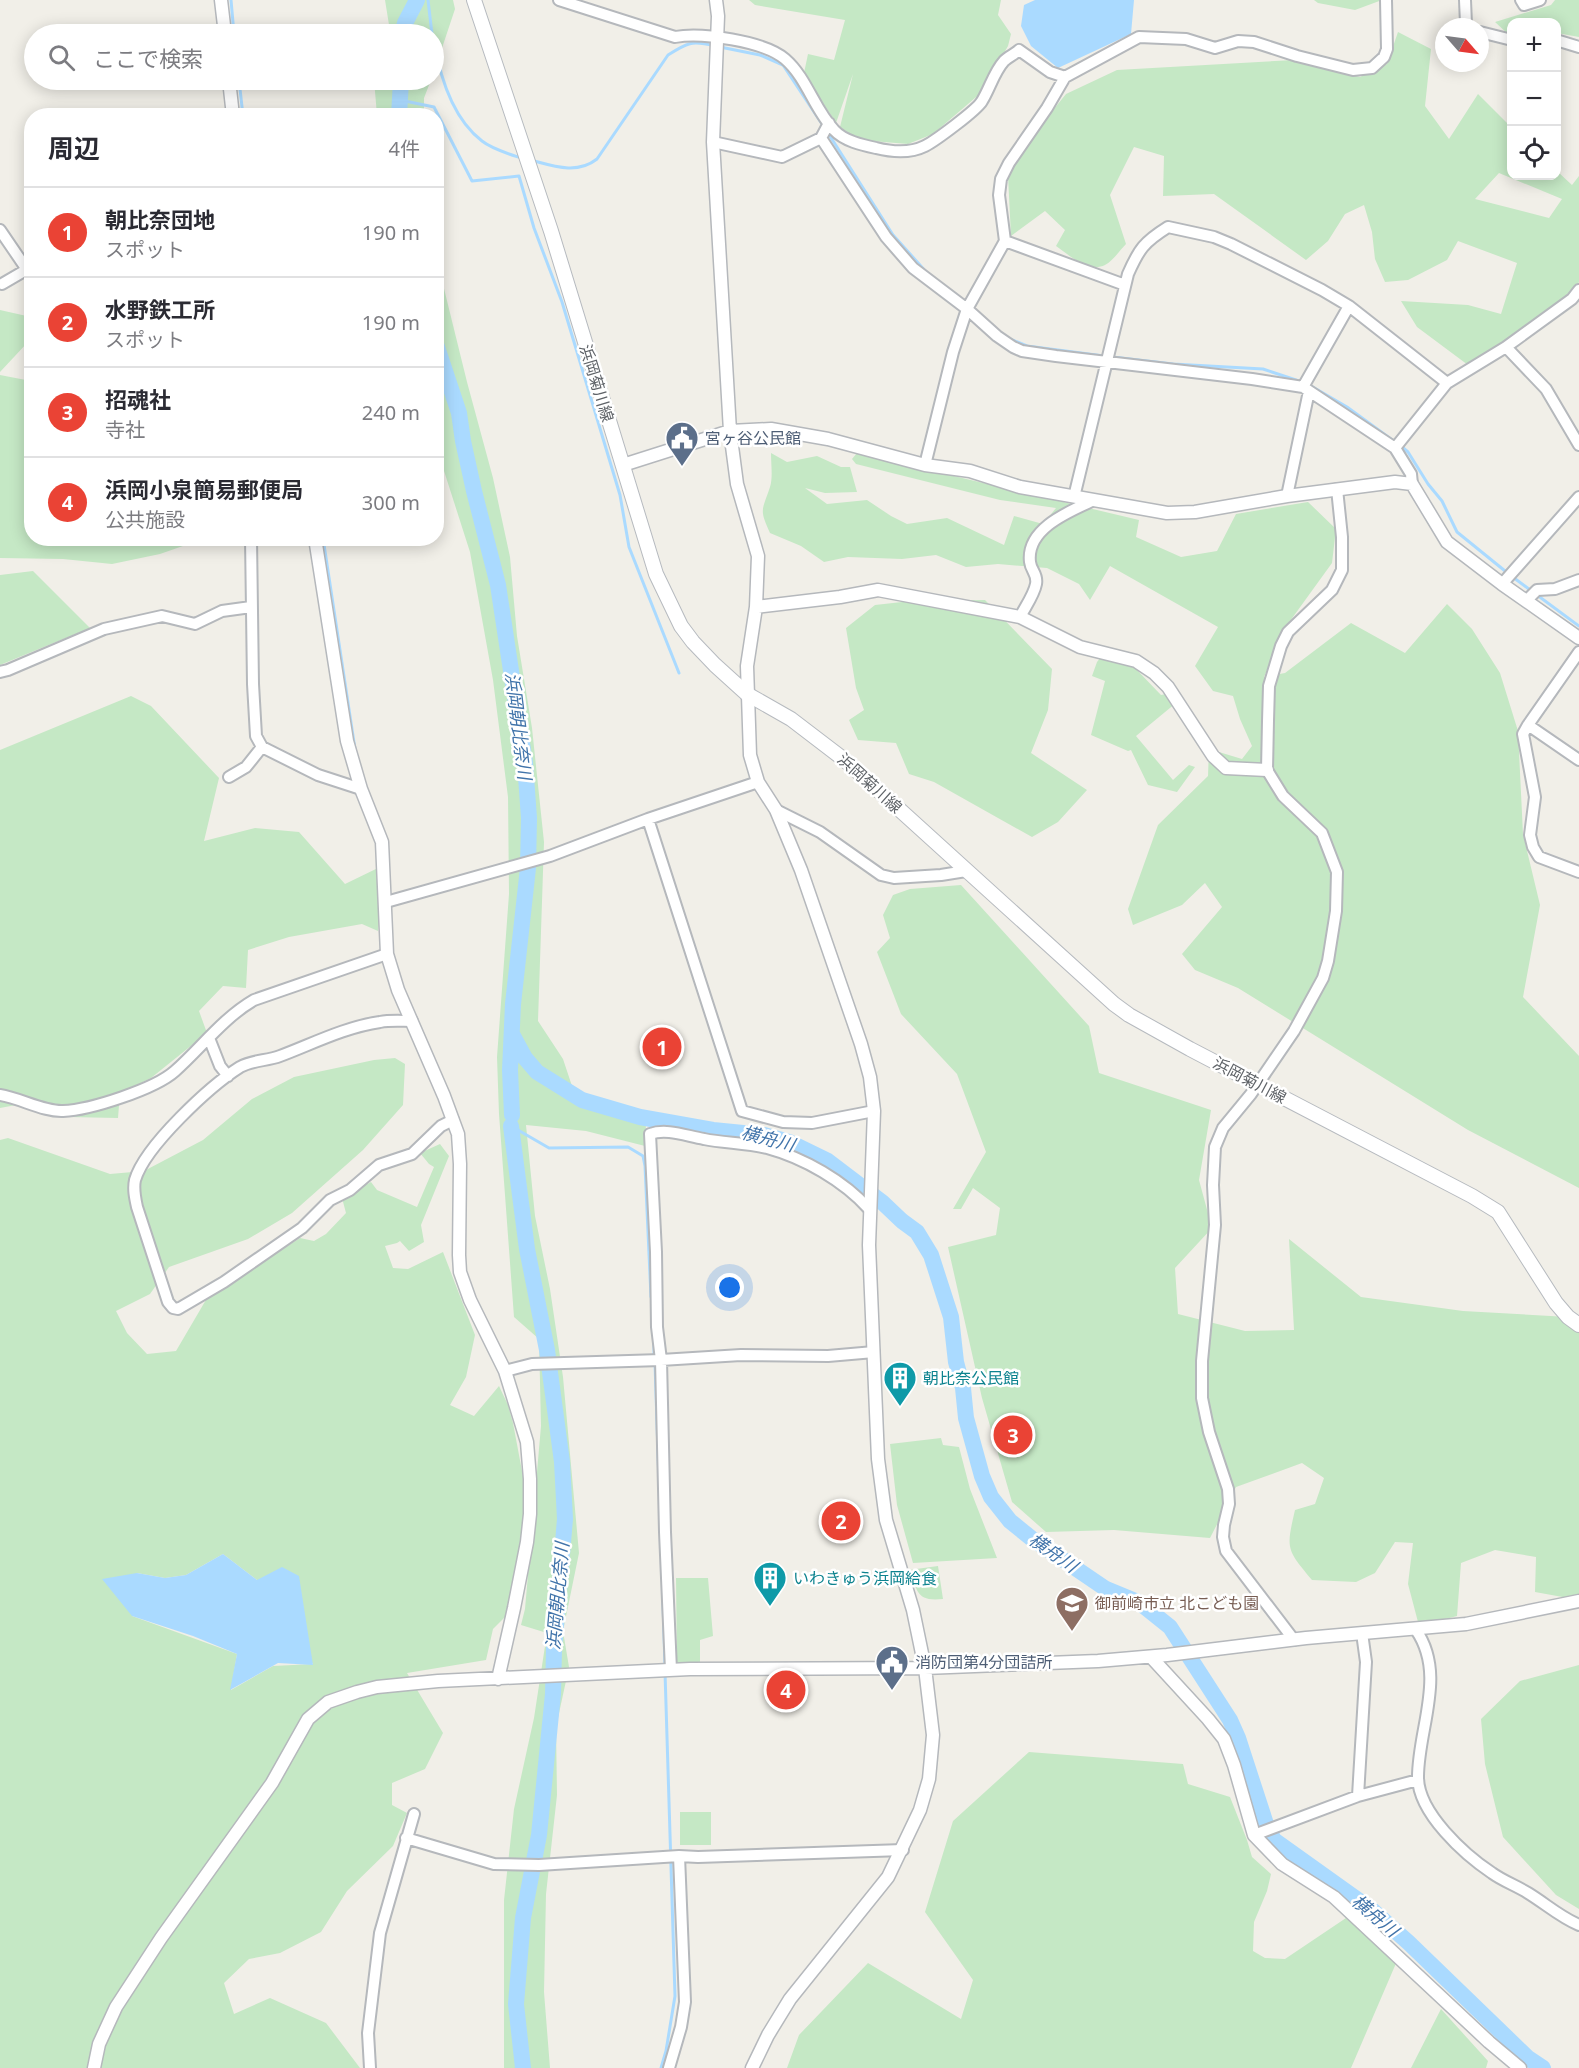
<!DOCTYPE html>
<html lang="ja">
<head>
<meta charset="utf-8">
<style>
	body { margin:0; font-family:"Noto Sans","Noto Sans JP",sans-serif; background:#f2f2f3; color:#2b2b33 }
	.controls { position:absolute; right:18px; top:18px; display:grid; overflow:hidden; border-radius:12px; box-shadow:0 3px 15px #0003 }
	.controls button { width:54px; height:54px; display:grid; place-items:center; padding:0; border:0; border-bottom:2px solid #e1e1e2; background:#fff; color:#2b2b33; font:30px sans-serif }
	.compass { position:absolute; left:1435px; top:18px; width:54px; height:54px; border-radius:50%; background:#fff; box-shadow:0 3px 15px #0003; rotate:118deg }
	.you { position:absolute; left:730px; top:1288px; width:21px; height:21px; margin:-15px; border:4px solid #fff; border-radius:50%; background:#1a73e8; box-shadow:0 0 0 9px #1a73e833 }
	.badge { display:grid; place-items:center; width:39px; height:39px; border-radius:50%; background:#ea4335; color:#fff; font-size:20px; font-weight:700 }
	.pin { position:absolute; translate:-50% -50%; border:3px solid #fff; box-shadow:0 2px 6px #0006 }
	.list { margin:0; padding:0; list-style:none }
	h2 { display:flex; justify-content:space-between; align-items:center; height:78px; margin:0; padding:0 24px; font-size:26px }
	h2 small { font-size:20px; font-weight:400; color:#7c7c81 }
	.list li { display:grid; grid-template-columns:39px 1fr auto; gap:18px; align-items:center; box-sizing:border-box; height:90px; padding:0 24px; border-top:2px solid #e1e1e2 }
	.list b { display:block; font-size:22px; white-space:nowrap }
	.list p { margin:0; font-size:20px; white-space:nowrap; color:#7c7c81 }
	.list em { font-size:20px; font-style:normal; color:#7c7c81 }
	.icon { flex:none; width:33px; height:33px; fill:none; stroke:currentColor; stroke-width:2; stroke-linecap:round; stroke-linejoin:round }
	.map { position:relative; flex:none; width:1579px; height:2068px; overflow:hidden }
	.search { position:absolute; background:#fff; box-shadow:0 3px 15px #0003; left:24px; top:24px; width:420px; height:66px; display:flex; align-items:center; gap:15px; box-sizing:border-box; padding:0 21px; border-radius:33px; color:#7c7c81; font-size:22px }
	.panel { position:absolute; background:#fff; box-shadow:0 3px 15px #0003; left:24px; top:108px; width:420px; height:438px; border-radius:24px }
	.map>svg:first-child { display:block }
</style>
</head>
<body>
<div class="map">
<svg width="1579" height="2068" viewBox="0 0 1579 2068">
	<rect width="100%" height="100%" fill="#f1efe8"/>
	<!-- green -->
	<path fill="#c5e8c5" fill-rule="evenodd" d="M385,0H453L455,9L434,72V34H380L390,31Z
		M749,0H1001L998,15L1011,34L1008,46L982,92L933,134L908,144L860,140L840,127L853,74L836,123L804,73L808,54L834,60L845,20L755,5Z
		M1314,0H1382L1355,10L1318,3Z
		M1555,0H1579V37L1557,33L1556,22H1512L1511,33L1508,34L1495,22L1551,5Z
		M1398,32L1431,49L1425,106L1449,139L1478,94L1511,127L1512,176H1556L1557,171L1572,185L1579,176V282L1575,288L1536,319L1468,365L1417,327L1401,301L1468,305L1501,314L1517,263L1458,241L1447,260L1408,280L1385,282L1375,259L1372,232L1364,205L1345,214L1328,241L1306,260L1214,194L1163,196L1164,156L1134,147L1110,195L1126,244C1120,250 1113,261 1105,265C1088,273 1069,255 1056,246L1065,230L1045,211L1011,236L1008,176L1041,125L1066,94L1117,70L1294,60L1360,77L1387,64ZM1499,173L1562,199L1549,218L1475,199Z
		M374,80H431L424,98V115H377Z
		M436,256L467,382L493,478L510,557L517,636L532,728L544,842L538,1021L563,1059L574,1092L646,1123L645,1146L586,1131L526,1125L535,1216L550,1289L563,1377L579,1553L563,1631L569,1667L556,1727L557,1795L546,1894L544,1992L550,2068H504V1900L514,1809L534,1718L547,1633L521,1625L525,1609L541,1426L539,1339L514,1317L499,1114L497,1057L509,894L508,797L493,680L470,552L437,449Z
		M0,310L31,317V336L28,342L0,372Z
		M0,375L31,381L32,538L203,539L160,554L112,564L63,559L0,558Z
		M771,453L787,462L817,456L841,467H850L857,492L825,493L805,488L827,504L867,500L891,516L907,524L947,518L1004,545L1014,516L1043,524L1056,508L1000,500L856,464L852,459L857,453L1139,520L1136,537L1181,557L1217,551L1236,514L1308,502L1336,529L1332,563L1285,628L1264,677L1285,673L1351,623L1405,653L1447,604L1472,629L1500,673L1518,731L1523,834L1540,905L1523,997L1579,1056V1188L1468,1130L1238,988L1195,970L1182,954L1222,907L1205,883L1182,905L1133,925L1128,909L1158,825L1208,776L1209,749L1242,759L1252,746L1240,719L1233,696L1213,691L1195,666L1218,627L1110,566L1090,600L1079,584L1047,568L998,564L966,567L936,555L902,559L848,557L824,562L801,546L770,533C759,509 762,511 770,487C773,478 771,464 771,453Z
		M33,571L90,628L0,665V575Z
		M985,600L1052,669L1048,710L1031,753L1087,790L1058,822L1032,837L934,782L909,774L896,743L858,740L849,720L864,710L856,688L846,628L875,605L911,601Z
		M1101,657L1135,668L1161,695L1171,693L1176,703L1136,736L1173,780L1189,765L1195,767L1177,792L1148,785L1131,750L1128,751L1091,735L1105,681L1092,676L1097,662Z
		M131,696L151,706L219,778L204,841L255,828L299,832L345,884L380,867L381,899L378,931L362,924L289,937L248,950L246,988L223,986L199,1011L207,1033L151,1078L120,1093L118,1118L68,1117L16,1105L0,1108V750Z
		M961,885L1089,1026L1099,1073L1211,1110L1199,1180L1212,1228L1175,1268L1178,1314L1245,1331L1294,1330L1289,1239L1361,1297L1463,1311L1568,1317L1579,1315V1600L1535,1592L1536,1557L1495,1550L1461,1563L1457,1616L1438,1621L1418,1622L1408,1584L1413,1543L1395,1542L1375,1573L1356,1582L1312,1580C1286,1549 1286,1549 1295,1510L1315,1504L1324,1478L1302,1463L1236,1487L1210,1538L1114,1530L1046,1532L1012,1502L982,1398L948,1247L996,1235L1000,1208L973,1188L961,1209H953L986,1152L957,1074L901,1014L877,952L890,938L883,915L893,895L910,889Z
		M395,1058L405,1064L403,1105L363,1150L292,1213L248,1239L169,1267L150,1294L116,1311L127,1333L147,1354L176,1351L210,1293L255,1267L300,1238L314,1241L326,1234L346,1213L342,1198L371,1182L377,1190L417,1207L434,1167L429,1164L420,1153L440,1144L449,1156L421,1225L424,1242L409,1251L400,1241L397,1243L385,1246L393,1268L408,1269L443,1252L475,1335L466,1377L450,1405L474,1416L499,1386L508,1405L513,1423L525,1487L524,1540L514,1608L493,1629L486,1660L407,1673L443,1733L425,1769L392,1783V1805L407,1813L393,1846L347,1891L321,1932L280,1953L249,1959L224,1983L234,2014L270,1998L326,2023L360,2068H0V1140L8,1138L110,1174L144,1171L203,1140L252,1099L294,1077L374,1060ZM223,1554L257,1580L313,1664L273,1666L231,1690L237,1654L132,1616L137,1573L165,1578L186,1575Z
		M941,1438L943,1445L959,1447L970,1489L997,1558L913,1563L897,1505L890,1444Z
		M938,1566L943,1599C916,1602 918,1591 909,1570Z
		M676,1578H708L713,1636L700,1640V1664L677,1665Z
		M1579,1665V1909L1556,1895L1503,1837L1485,1764L1481,1719L1520,1681Z
		M1029,1752L1183,1764L1188,1784L1230,1797L1247,1840L1252,1857L1271,1874L1267,1891L1254,1922L1253,1951L1265,1958L1285,1959L1346,1918L1397,1961L1351,2068H787L799,2035L868,1963L961,2019L973,1980L925,1912L953,1821Z
		M680,1812H711V1845H680Z
		M1441,2009L1488,2061L1486,2068H1411Z"/>
	<!-- water -->
	<path fill="#aadaff" d="M1035,0H1134L1131,34L1058,68L1031,46L1021,26L1024,5Z
		M223,1554L257,1580L282,1567L299,1576L313,1665L278,1663L230,1690L237,1654L193,1636L132,1616L102,1579L137,1573L165,1578L186,1575Z"/>
	<g fill="none" stroke-linecap="round" stroke-linejoin="round">
		<!-- stream -->
		<path stroke="#aadaff" stroke-width="3" d="M231,0L234,34
			M428,0L432,34
			M434,41C440,77 452,118 482,141C492,149 509,154 521,158
			M720,47L760,55L783,65L824,127
			M239,80L243,116
			M400,100L434,107L472,181L519,176L534,228L562,302L620,495L629,547L679,673
			M828,133L893,235L928,274
			M534,161C556,167 578,174 597,159L668,55C687,43 692,40 714,46
			M1010,339L1027,346L1104,356L1173,364L1263,369L1302,382
			M1311,386L1347,407L1395,442
			M1401,446L1408,452L1428,484L1442,501L1457,532L1510,575L1579,626
			M323,538L355,749
			M512,1115L511,1126L549,1148L628,1147L643,1156L645,1166L651,1297
			M654,1342V1357
			M655,1363L659,1483
			M663,1603L665,1666
			M661,2068L666,2051L675,1996L665,1672"/>
		<!-- river -->
		<path stroke="#aadaff" stroke-width="16" d="M402,34L405,23L417,0
			M399,116L401,80
			M436,344L459,413L463,441L474,491L498,585L525,763L529,818L528,868L513,1004L510,1070L512,1115
			M512,1034L525,1058L537,1072L582,1100L640,1117L713,1130L764,1135L789,1142L828,1161L882,1202L902,1221L917,1232L931,1255L951,1317L956,1362L963,1388L966,1418L982,1476L991,1497L1010,1521L1031,1538L1106,1589L1140,1603L1170,1627L1230,1720L1238,1738L1266,1824L1274,1840L1372,1910L1409,1943L1528,2058L1543,2068
			M511,1126L527,1249L547,1350L562,1462L565,1519L554,1649L553,1694L539,1835L523,1918L516,2004L523,2068"/>
		<defs>
			<path id="minor" d="M559,0L675,37C701,32 764,41 785,59C807,78 814,109 834,130C844,141 862,145 876,148C892,152 909,154 925,146C935,141 977,110 982,101C990,88 994,72 1004,61C1008,57 1015,54 1019,50L1050,72L1065,77
				M1465,0L1466,24L1470,27
				M1521,0L1524,5L1540,0
				M1480,32L1512,40
				M1556,40L1579,47
				M821,138L886,237L913,268L967,309L997,336L1013,347L1022,351L1056,356L1252,379L1303,387L1395,448L1411,474L1412,484
				M713,142L782,157L821,138L829,123
				M0,230L32,277
				M1005,241L1125,285
				M2,284L26,270
				M1506,347L1546,389L1579,445
				M1303,387L1349,306
				M1395,448L1447,383
				M925,465L953,352L967,309L1005,241L999,195L1001,179L1009,163L1047,108L1065,77L1139,37L1186,39L1215,48L1238,41L1254,42L1297,56L1353,70L1372,68L1384,57L1387,49L1386,0
				M1287,496L1309,391
				M1074,497L1128,274C1139,249 1144,242 1168,227L1214,237L1231,244L1322,290L1349,306L1447,383L1506,347L1572,299L1579,290
				M251,538L253,684L256,736L262,747L318,775L361,789
				M1502,584L1579,497
				M1526,601L1537,590L1555,589L1579,580
				M1020,617C1025,607 1034,595 1036,584C1038,574 1031,571 1030,562C1026,529 1068,512 1092,501
				M1579,652L1528,725L1579,760
				M0,672L8,670L104,629L162,616L195,624L222,611L251,607
				M1528,725L1523,734L1535,797L1530,835L1533,847L1539,857L1579,872
				M229,777L246,767L262,747
				M776,810L820,832L881,875L894,878L941,875L966,871
				M648,819L742,1111L783,1122L812,1123L874,1111
				M386,902L550,856L648,819L758,782
				M412,1021C401,1021 390,1020 380,1022C345,1027 312,1044 280,1056C267,1061 252,1060 240,1067C210,1086 145,1146 135,1180C133,1189 135,1198 137,1207L168,1302L173,1308L178,1309L224,1282L302,1228L330,1200L350,1190L379,1165L412,1154L441,1126L453,1120
				M209,1038L220,1066L228,1076
				M0,1095C20,1098 44,1112 63,1111C90,1110 155,1089 175,1071C201,1048 223,1018 254,1000L387,954
				M505,1371L532,1364L661,1360L741,1355L828,1356L874,1352
				M1416,1630C1447,1675 1418,1728 1418,1777C1418,1813 1465,1855 1492,1873C1503,1881 1517,1886 1528,1893C1546,1904 1560,1917 1579,1925
				M1294,1640L1226,1551L1223,1537L1224,1525L1229,1504L1228,1489L1209,1432L1202,1398V1361L1215,1225L1213,1185L1215,1147L1223,1128L1251,1094L1294,1031L1323,978L1328,961L1336,911L1337,872L1322,833L1283,796L1267,770L1268,721L1269,686L1281,646L1288,632L1332,590L1342,570V537L1337,489
				M671,1670L665,1532L661,1360L657,1327L656,1252L650,1134C667,1128 686,1136 704,1139C724,1143 747,1143 767,1148C804,1158 844,1181 869,1209
				M1358,1796L1366,1662L1362,1633
				M1254,1835L1358,1796L1418,1780
				M406,1838L494,1864L539,1865L679,1856L698,1857L903,1850
				M370,2068L368,2033L380,1933L414,1814
				M669,2068L681,2027L685,2002L679,1856"/>
			<path id="tertiary" d="M221,0L225,34
				M716,0L718,16L713,142L730,431L737,484L758,556L756,607L747,666L750,755L758,782L776,810L801,870L861,1044L870,1077L874,1111L869,1245L878,1459L886,1520L913,1610L925,1668L933,1735L929,1779L920,1810L888,1877L790,1999L768,2035L752,2068
				M229,80L233,116
				M623,465L730,431L771,429L828,439L925,465L970,471L1020,487L1167,513L1195,512L1287,496L1395,482L1412,484L1447,542L1502,584L1579,638
				M315,538L347,741L361,789L382,842L387,954L398,990L444,1096L458,1134L460,1164L459,1255L460,1272L470,1300L505,1371L527,1442L530,1479V1514L527,1542L514,1608L498,1679
				M756,607L840,597L878,590L1020,617L1080,647L1136,661L1154,673L1168,687L1213,756L1226,768L1267,770
				M1151,1657L1208,1719L1224,1739L1234,1765L1254,1835L1282,1864L1334,1897L1489,2042L1520,2068
				M94,2068L99,2044L116,2007L161,1938L272,1783L308,1719L328,1702L357,1692L377,1687L438,1681L690,1669L925,1668L1098,1661L1167,1655L1306,1638L1466,1624L1579,1601"/>
			<path id="secondary" d="M474,0L551,231L656,574L681,626L693,642L715,665L747,694L791,719L846,761L1114,1004L1129,1015L1190,1049L1472,1196L1498,1212L1556,1303L1568,1317L1579,1325"/>
		</defs>
		<!-- minor casing -->
		<use href="#minor" stroke="#b5b8bc" stroke-width="14"/>
		<!-- tertiary casing -->
		<use href="#tertiary" stroke="#b5b8bc" stroke-width="15"/>
		<!-- secondary casing -->
		<use href="#secondary" stroke="#b6babf" stroke-width="16"/>
		<!-- minor -->
		<use href="#minor" stroke="#fff" stroke-width="10"/>
		<!-- tertiary -->
		<use href="#tertiary" stroke="#fff" stroke-width="12"/>
		<!-- secondary -->
		<use href="#secondary" stroke="#fff" stroke-width="14"/>
	</g>
	<!-- icons -->
	<defs>
		<symbol id="civic-pin" viewBox="-11 -11 22 30"><path d="M0 17L-7.5 6A9.5 9.5 0 1 1 7.5 6Z" fill="#5c6f8a" stroke="#fff"/><path d="M-.6-6.5H3V-4.5H.6V-3L4-1V1h2V6H-6V1h2V-1L-.6-3ZM-1.2 2.5V6h2.4V2.5Z" fill="#fff"/></symbol>
		<symbol id="building-pin" viewBox="-11 -11 22 30"><path d="M0 17L-7.5 6A9.5 9.5 0 1 1 7.5 6Z" fill="#0f9aa8" stroke="#fff"/><path d="M-4-6H4V6H1V3H-1V6H-4ZM-2.5-4.3h1.7v1.8h-1.7ZM.8-4.3h1.7v1.8H.8ZM-2.5-1h1.7V.8h-1.7ZM.8-1h1.7V.8H.8Z" fill="#fff"/></symbol>
		<symbol id="school-pin" viewBox="-11 -11 22 30"><path d="M0 17L-7.5 6A9.5 9.5 0 1 1 7.5 6Z" fill="#8d6e63" stroke="#fff"/><path d="M0-5L7-2L0 1L-7-2ZM-4 1L0 2.5L4 1V4Q0 6-4 4Z" fill="#fff"/></symbol>
	</defs>
	<g fill-rule="evenodd">
		<use href="#civic-pin" x="663" y="419" width="38" height="52"/>
		<use href="#building-pin" x="881" y="1359" width="38" height="52"/>
		<use href="#building-pin" x="751" y="1559" width="38" height="52"/>
		<use href="#school-pin" x="1053" y="1584" width="38" height="52"/>
		<use href="#civic-pin" x="873" y="1643" width="38" height="52"/>
	</g>
	<g text-anchor="middle" stroke-width="5" stroke-linejoin="round" paint-order="stroke">
		<!-- street labels -->
		<g font-size="16" fill="#5f6368" stroke="#fff">
			<text transform="translate(597 383) rotate(73)" y="6">浜岡菊川線</text>
			<text transform="translate(870 783) rotate(42)" y="6">浜岡菊川線</text>
			<text transform="translate(1250 1080) rotate(28)" y="6">浜岡菊川線</text>
		</g>
		<!-- service labels -->
		<g font-size="16" fill="#4e5e75" stroke="#fff" text-anchor="start">
			<text x="705" y="444">宮ヶ谷公民館</text>
			<text x="915" y="1668">消防団第4分団詰所</text>
		</g>
		<!-- culture labels -->
		<g font-size="16" fill="#0d838f" stroke="#fff" text-anchor="start">
			<text x="923" y="1384">朝比奈公民館</text>
			<text x="793" y="1584">いわきゅう浜岡給食</text>
		</g>
		<!-- education labels -->
		<g font-size="16" fill="#785e54" stroke="#fff" text-anchor="start">
			<text x="1095" y="1609">御前崎市立 北こども園</text>
		</g>
		<!-- water labels -->
		<g font-size="18" font-style="italic" fill="#4174aa" stroke="#fff">
			<text transform="translate(518 726) rotate(83)" y="6">浜岡朝比奈川</text>
			<text transform="translate(768 1139) rotate(15)" y="6">横舟川</text>
			<text transform="translate(1053 1553) rotate(35)" y="6">横舟川</text>
			<text transform="translate(558 1596) rotate(-85)" y="6">浜岡朝比奈川</text>
			<text transform="translate(1375 1916) rotate(40)" y="6">横舟川</text>
		</g>
	</g>
</svg>
<div class="controls">
<button>+</button>
<button>−</button>
<button><svg class="icon" aria-label="locate" viewBox="0 0 24 24"><circle cx="12" cy="12" r="6"/><path d="M12 2v4M12 18v4M2 12h4M18 12h4"/></svg></button>
</div>
<svg class="compass" viewBox="-18 -18 36 36"><path d="M0-13l5 13h-10z" fill="#e53935"/><path d="M0 13l5-13h-10z" fill="#7c7c81"/></svg>
<div class="you"></div>
<div class="pin badge" style="left:662px;top:1047px">1</div>
<div class="pin badge" style="left:841px;top:1521px">2</div>
<div class="pin badge" style="left:1013px;top:1435px">3</div>
<div class="pin badge" style="left:786px;top:1690px">4</div>
<div class="search"><svg class="icon" aria-label="search" viewBox="0 0 24 24"><circle cx="10" cy="10" r="6"/><path d="M15 15l6 6"/></svg>ここで検索</div>
<section class="panel">
<h2>周辺<small>4件</small></h2>
<ul class="list">
<li><span class="badge">1</span><div><b>朝比奈団地</b><p>スポット</p></div><em>190 m</em></li>
<li><span class="badge">2</span><div><b>水野鉄工所</b><p>スポット</p></div><em>190 m</em></li>
<li><span class="badge">3</span><div><b>招魂社</b><p>寺社</p></div><em>240 m</em></li>
<li><span class="badge">4</span><div><b>浜岡小泉簡易郵便局</b><p>公共施設</p></div><em>300 m</em></li>
</ul>
</section>
</div>
</body>
</html>
